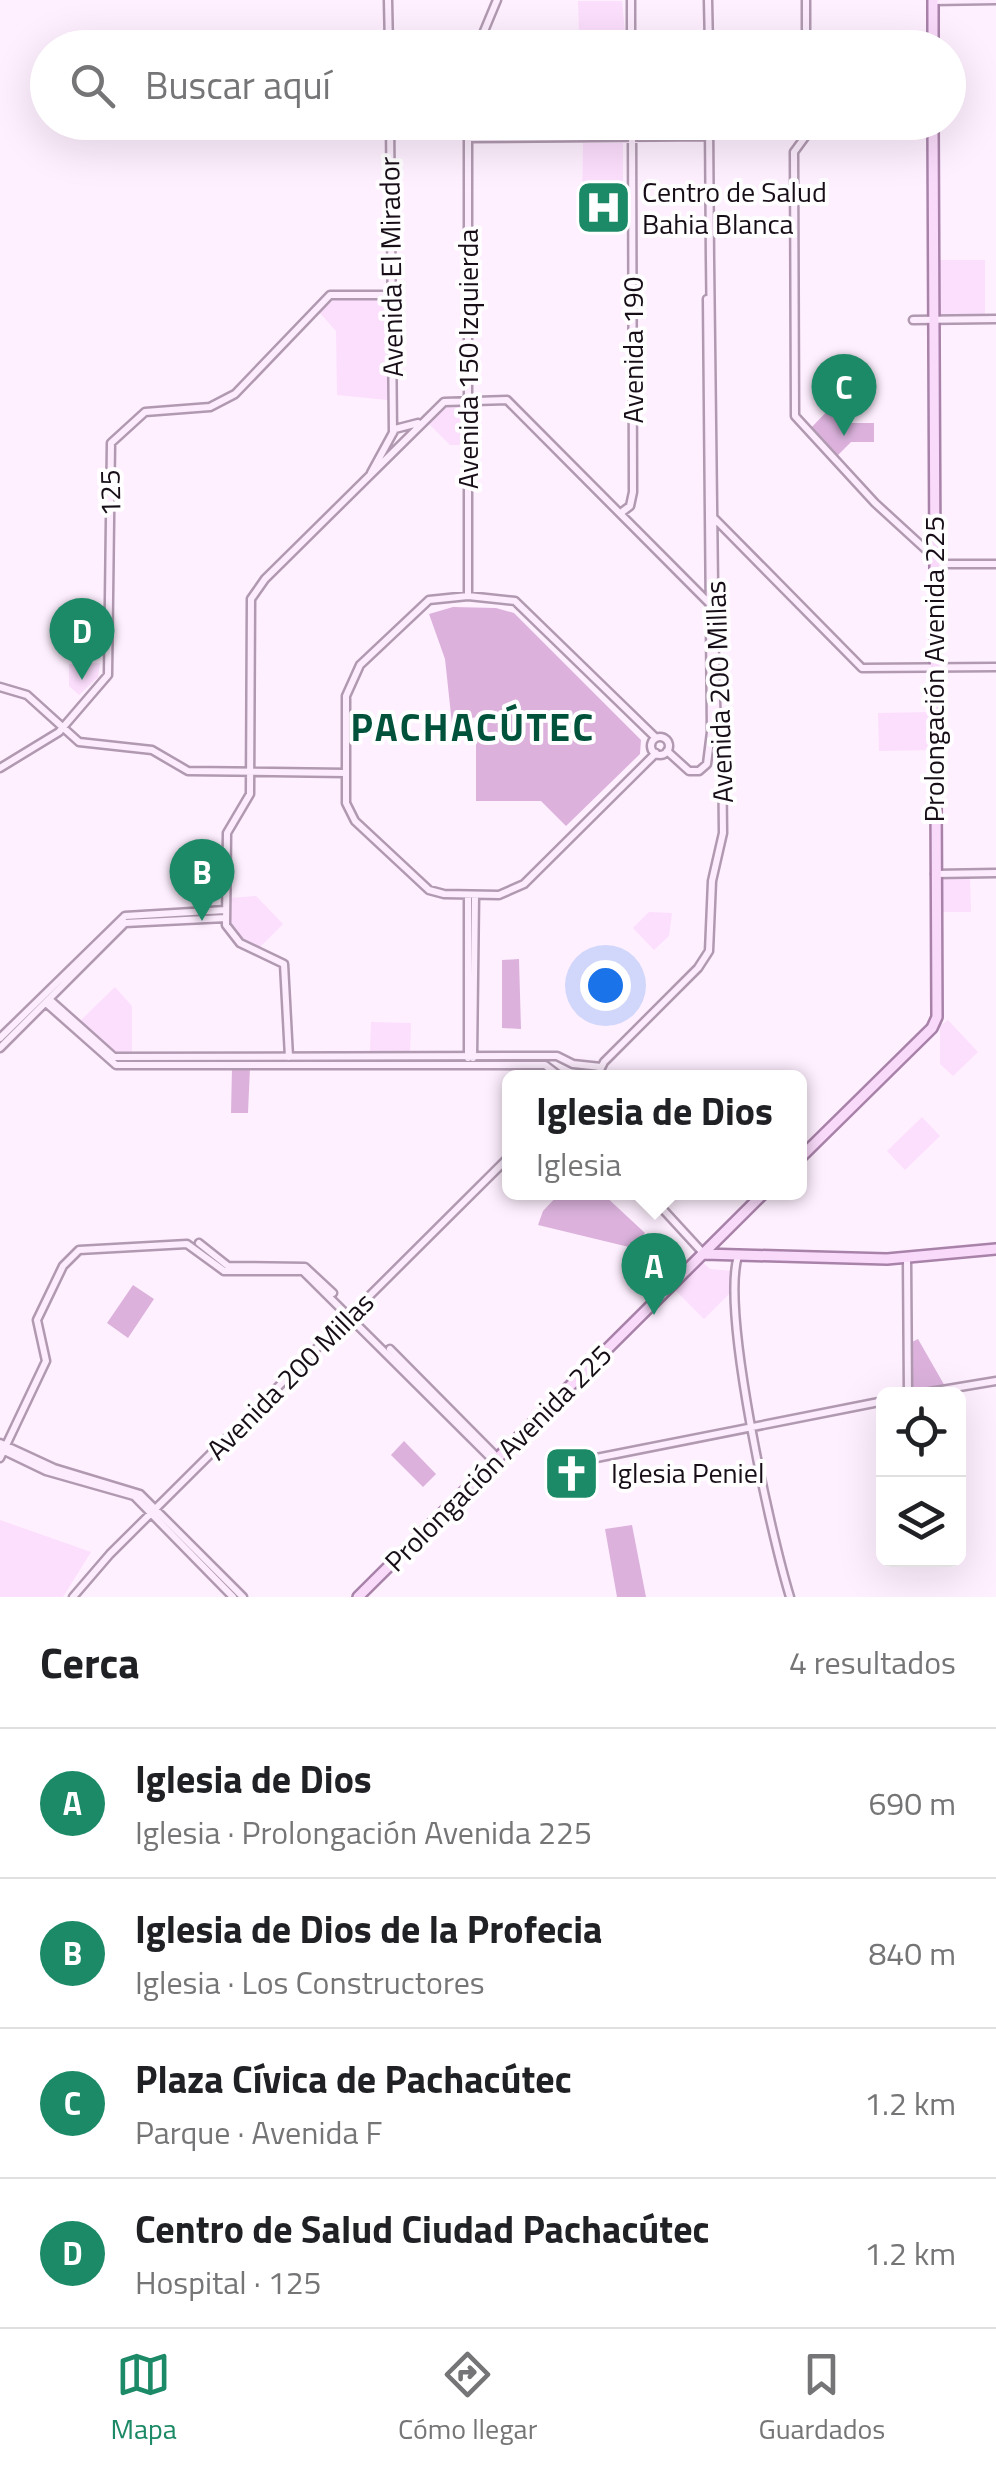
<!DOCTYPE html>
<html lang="es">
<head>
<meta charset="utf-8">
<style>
	body { margin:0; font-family:"Titillium Web",sans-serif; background:#f2f2f2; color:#202124 }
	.controls { position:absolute; right:30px; bottom:30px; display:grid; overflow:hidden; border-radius:15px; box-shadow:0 10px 40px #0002 }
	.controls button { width:90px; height:90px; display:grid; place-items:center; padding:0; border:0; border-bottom:2px solid #e0e0e0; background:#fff; color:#202124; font:50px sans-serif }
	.you { position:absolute; left:605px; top:985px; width:35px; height:35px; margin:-25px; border:8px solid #fff; border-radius:50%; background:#1a73e8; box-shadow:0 0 0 15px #1a73e833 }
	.badge { display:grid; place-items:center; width:65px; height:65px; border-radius:50%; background:#1c8967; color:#fff; font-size:32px; font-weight:700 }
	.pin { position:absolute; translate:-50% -82px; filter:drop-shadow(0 2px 5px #0008) }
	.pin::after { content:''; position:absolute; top:52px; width:35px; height:30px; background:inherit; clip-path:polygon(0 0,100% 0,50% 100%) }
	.popup { position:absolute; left:502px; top:1070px; width:305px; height:130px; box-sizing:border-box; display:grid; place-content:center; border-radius:15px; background:#fff; filter:drop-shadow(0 2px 8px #0005); font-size:32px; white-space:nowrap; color:#757577 }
	.popup b { font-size:38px; color:#202124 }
	.popup::after { content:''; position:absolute; left:50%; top:100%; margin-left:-20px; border:20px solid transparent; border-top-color:#fff }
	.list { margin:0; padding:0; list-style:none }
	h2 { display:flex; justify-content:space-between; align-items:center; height:130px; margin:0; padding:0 40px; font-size:42px }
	h2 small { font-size:32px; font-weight:400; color:#757577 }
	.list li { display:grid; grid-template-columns:65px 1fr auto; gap:30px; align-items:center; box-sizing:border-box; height:150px; padding:0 40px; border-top:2px solid #e0e0e0 }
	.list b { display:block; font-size:38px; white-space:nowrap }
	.list p { margin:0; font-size:32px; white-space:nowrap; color:#757577 }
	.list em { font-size:32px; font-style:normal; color:#757577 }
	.icon { flex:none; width:55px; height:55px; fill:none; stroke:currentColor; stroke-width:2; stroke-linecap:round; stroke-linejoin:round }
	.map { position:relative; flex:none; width:996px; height:1597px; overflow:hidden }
	.search { position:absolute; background:#fff; box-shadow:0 10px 40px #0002; left:30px; right:30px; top:30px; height:110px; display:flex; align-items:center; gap:25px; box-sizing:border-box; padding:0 35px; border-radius:55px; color:#757577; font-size:38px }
	.sheet { height:730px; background:#fff }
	nav { display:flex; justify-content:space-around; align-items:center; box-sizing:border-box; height:140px; border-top:2px solid #e0e0e0; background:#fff; font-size:28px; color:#757577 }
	nav a { display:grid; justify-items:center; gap:5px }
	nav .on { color:#1c8967 }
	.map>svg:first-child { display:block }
</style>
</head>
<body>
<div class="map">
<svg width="996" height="1597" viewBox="0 0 996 1597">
	<rect width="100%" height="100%" fill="#fff0ff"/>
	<!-- built -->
	<path fill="#fcdefd" d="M578,1H622L625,32H579Z
		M583,143H623V217L582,216Z
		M938,260H985V316L937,317Z
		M336,298H389L388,400L337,395L336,331L319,312Z
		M467,406V445H450L429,424L446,407Z
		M100,663L98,677L79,695L69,686V664Z
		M932,712L933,750L879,751L878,713Z
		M941,878H970L971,912H942Z
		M256,896L283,924L259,948L240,941L230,926V898Z
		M649,912L672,913L669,936L654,950L633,928Z
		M115,987L132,1006V1055L113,1053L78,1023Z
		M948,1020L978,1052L953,1076L940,1064V1026Z
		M371,1022L411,1023L410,1052L370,1051Z
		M922,1117L940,1136L905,1170L887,1151Z
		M701,1261L710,1269L732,1271L731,1292L704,1319L674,1289Z
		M0,1520L91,1552L63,1597H0Z"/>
	<!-- green -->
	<path fill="#dcb2dd" d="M833,405L851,423H874V442H851L836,457L809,430Z
		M453,607L496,608L514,613L641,740L640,754L566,826L541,801H476V717L452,724L445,659L429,614Z
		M519,959L521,1029L502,1028V960Z
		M232,1067L250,1068L248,1113H231Z
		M560,1193H602L645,1233L633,1248L538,1225L543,1211Z
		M133,1285L154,1299L128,1338L107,1323Z
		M918,1339L946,1388L911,1394L912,1342Z
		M404,1441L436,1474L423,1487L391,1455Z
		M632,1525L646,1597H617L605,1529Z"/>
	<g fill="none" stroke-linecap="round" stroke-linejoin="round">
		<defs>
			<path id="secondary" d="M388,0L389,48
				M631,0V48
				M708,0L709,48
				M806,0V48
				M933,1L996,0
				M477,48L497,0
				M390,122L393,433
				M709,122L710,261
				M806,122L805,137L794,152L795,416L875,503L934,557
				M468,138L709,136
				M707,299L711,732H717
				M913,320L996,319
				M371,473L395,429L418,423
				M622,512L630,506L633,492L632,122
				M715,519L862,668L996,667
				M934,564H996
				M468,596V122
				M0,687L27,695L79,742L152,750L188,771L346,773
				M651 746a9 9 0 1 1 18 0a9 9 0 1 1-18 0Z
				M656,738L515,601L468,596L429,600L360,665L346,696V803L355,821L429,890L444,894L499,895L524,884L656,753
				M667,751L689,771H699L707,764L711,732
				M0,768L59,732L108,675L111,443L145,412L210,407L235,394L330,295H390
				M935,874L996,873
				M49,999L114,1057L557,1056L573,1064L601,1067
				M46,1003L116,1065H545L562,1078
				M0,1038L125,916L225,910
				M0,1048L125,923L226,918
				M289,1057L284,964L240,943L226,925L227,833L250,794L251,599L265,579L444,402L507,400L715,609
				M468,1058V895
				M473,1058L475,895
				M596,1078L604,1062L698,968L709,951L712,881L723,833L722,741L717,732L715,668L710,259
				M647,1192L704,1254
				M199,1243L228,1266L305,1267L333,1293
				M738,1256C721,1312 771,1535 790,1597
				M907,1259L908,1394
				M390,1349L494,1454
				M918,1394L996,1381
				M0,1443L54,1468L140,1494L243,1597
				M0,1449L46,1471L134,1496L233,1597
				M0,1458L46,1361L37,1320L63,1266L79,1250L187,1244L224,1271H303L494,1461
				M566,1464L884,1401
				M73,1597L110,1554L509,1157"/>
			<path id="primary" d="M933,0V48
				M799,1159L932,1028L937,1017L933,122
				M704,1254L887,1259L996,1249
				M358,1597L765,1192"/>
		</defs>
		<!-- secondary casing -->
		<use href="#secondary" stroke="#b19ab1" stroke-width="11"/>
		<!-- primary casing -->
		<use href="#primary" stroke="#a882a9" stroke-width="14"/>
		<!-- secondary -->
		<use href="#secondary" stroke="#fcecfd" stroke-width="6"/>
		<!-- primary -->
		<use href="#primary" stroke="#fadafb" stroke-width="9"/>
	</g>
	<!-- icons -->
	<defs>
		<symbol id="hospital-square" viewBox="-11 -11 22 22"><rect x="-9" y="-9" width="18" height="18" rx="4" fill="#1c8967" stroke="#fff"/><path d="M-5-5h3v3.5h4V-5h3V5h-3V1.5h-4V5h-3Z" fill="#fff"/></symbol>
		<symbol id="church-square" viewBox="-11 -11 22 22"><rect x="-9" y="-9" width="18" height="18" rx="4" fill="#1c8967" stroke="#fff"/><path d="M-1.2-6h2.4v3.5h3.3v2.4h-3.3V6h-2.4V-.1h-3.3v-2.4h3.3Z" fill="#fff"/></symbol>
	</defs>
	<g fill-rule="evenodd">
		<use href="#hospital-square" x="572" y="176" width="63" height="63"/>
		<use href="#church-square" x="540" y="1442" width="63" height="63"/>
	</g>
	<g text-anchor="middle" stroke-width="8" stroke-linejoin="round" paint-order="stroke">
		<!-- poi labels -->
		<g font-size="28" fill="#170e17" stroke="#fff" text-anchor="start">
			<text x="642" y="202">Centro de Salud<tspan x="642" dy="32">Bahia Blanca</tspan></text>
			<text x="611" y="1483">Iglesia Peniel</text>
		</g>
		<!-- street labels -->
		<g font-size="28" fill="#170e17" stroke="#fff">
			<text transform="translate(391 267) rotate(-91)" y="10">Avenida El Mirador</text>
			<text transform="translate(633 350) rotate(-90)" y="10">Avenida 190</text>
			<text transform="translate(468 359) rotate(-90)" y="10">Avenida 150 Izquierda</text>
			<text transform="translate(110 493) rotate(-91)" y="10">125</text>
			<text transform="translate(934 669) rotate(-90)" y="10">Prolongación Avenida 225</text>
			<text transform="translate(719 692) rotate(-92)" y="10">Avenida 200 Millas</text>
			<text transform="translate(290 1376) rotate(-45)" y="10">Avenida 200 Millas</text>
			<text transform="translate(498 1458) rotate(-45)" y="10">Prolongación Avenida 225</text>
		</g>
		<!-- district labels -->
		<g font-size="38" font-weight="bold" letter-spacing="2.5" fill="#00523b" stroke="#fff">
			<text x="473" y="741">PACHACÚTEC</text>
		</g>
	</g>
</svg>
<div class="controls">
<button><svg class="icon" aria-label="locate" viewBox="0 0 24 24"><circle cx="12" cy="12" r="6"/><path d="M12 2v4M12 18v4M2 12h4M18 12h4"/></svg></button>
<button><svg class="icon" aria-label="layers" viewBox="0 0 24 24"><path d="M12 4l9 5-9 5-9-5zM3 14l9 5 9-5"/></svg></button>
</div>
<div class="you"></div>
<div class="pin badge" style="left:654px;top:1315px">A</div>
<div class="popup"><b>Iglesia de Dios</b>Iglesia</div>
<div class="pin badge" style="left:202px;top:921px">B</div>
<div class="pin badge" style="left:844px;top:436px">C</div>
<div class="pin badge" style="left:82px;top:680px">D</div>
<div class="search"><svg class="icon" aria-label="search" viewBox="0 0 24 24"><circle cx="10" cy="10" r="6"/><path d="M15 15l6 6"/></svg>Buscar aquí</div>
</div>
<section class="sheet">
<h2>Cerca<small>4 resultados</small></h2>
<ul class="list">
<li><span class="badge">A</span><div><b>Iglesia de Dios</b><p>Iglesia · Prolongación Avenida 225</p></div><em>690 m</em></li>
<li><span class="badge">B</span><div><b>Iglesia de Dios de la Profecia</b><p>Iglesia · Los Constructores</p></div><em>840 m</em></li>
<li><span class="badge">C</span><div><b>Plaza Cívica de Pachacútec</b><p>Parque · Avenida F</p></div><em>1.2 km</em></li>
<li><span class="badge">D</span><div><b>Centro de Salud Ciudad Pachacútec</b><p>Hospital · 125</p></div><em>1.2 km</em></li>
</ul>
</section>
<nav>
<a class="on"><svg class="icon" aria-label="map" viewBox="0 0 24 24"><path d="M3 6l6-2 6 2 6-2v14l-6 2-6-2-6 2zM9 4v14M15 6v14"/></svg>Mapa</a>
<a><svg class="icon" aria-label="directions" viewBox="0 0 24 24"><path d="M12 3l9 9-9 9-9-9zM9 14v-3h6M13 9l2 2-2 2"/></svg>Cómo llegar</a>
<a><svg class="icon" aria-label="saved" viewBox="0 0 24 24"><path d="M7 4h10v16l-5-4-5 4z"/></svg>Guardados</a>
</nav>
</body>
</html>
